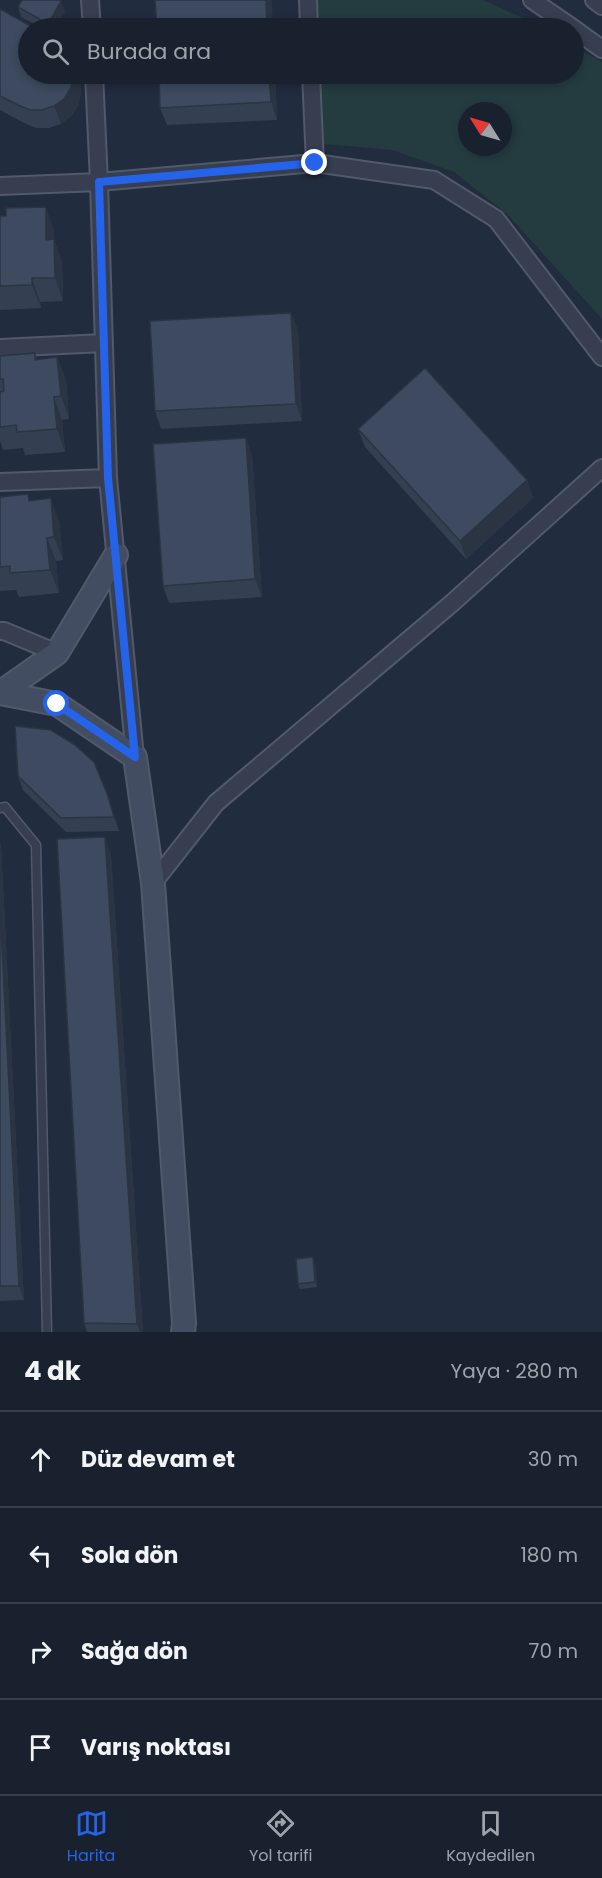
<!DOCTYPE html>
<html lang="tr">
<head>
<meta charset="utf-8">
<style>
	body { margin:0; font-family:Poppins,sans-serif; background:#262e3b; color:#f1f3f6 }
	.compass { position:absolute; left:458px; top:102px; width:54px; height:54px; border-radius:50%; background:#19212f; box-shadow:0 3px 9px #0003; rotate:307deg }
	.stop { position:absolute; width:18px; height:18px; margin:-14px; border:4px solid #2563eb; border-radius:50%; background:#fff }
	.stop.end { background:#2563eb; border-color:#fff; box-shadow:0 2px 6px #0008 }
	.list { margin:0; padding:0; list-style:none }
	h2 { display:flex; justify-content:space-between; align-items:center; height:78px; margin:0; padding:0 24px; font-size:26px }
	h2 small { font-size:20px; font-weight:400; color:#9fa3aa }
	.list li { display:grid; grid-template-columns:39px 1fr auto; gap:18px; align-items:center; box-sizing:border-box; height:96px; padding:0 24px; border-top:2px solid #373e4b }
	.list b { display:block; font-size:22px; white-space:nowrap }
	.list em { font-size:20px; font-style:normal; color:#9fa3aa }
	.icon { flex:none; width:33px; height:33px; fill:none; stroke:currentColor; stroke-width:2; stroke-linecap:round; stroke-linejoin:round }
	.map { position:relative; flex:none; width:602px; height:1332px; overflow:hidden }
	.search { position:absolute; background:#19212f; box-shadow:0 3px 9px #0003; left:18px; right:18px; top:18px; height:66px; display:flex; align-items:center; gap:15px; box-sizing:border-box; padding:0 21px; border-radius:33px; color:#9fa3aa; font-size:22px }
	.sheet { height:462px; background:#19212f }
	nav { display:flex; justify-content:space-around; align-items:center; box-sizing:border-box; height:84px; border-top:2px solid #373e4b; background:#19212f; font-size:16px; color:#9fa3aa }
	nav a { display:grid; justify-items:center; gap:3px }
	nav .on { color:#2563eb }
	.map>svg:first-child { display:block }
</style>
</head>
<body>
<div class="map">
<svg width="602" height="1332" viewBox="0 0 602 1332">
	<rect width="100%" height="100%" fill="#212c3f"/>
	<!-- green -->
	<path fill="#243b40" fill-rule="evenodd" d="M314,0H483L545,28H316Z
		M574,46L602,62V319L508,215L454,172L392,150L324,144L319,74H574ZM467,111H503V147H467Z"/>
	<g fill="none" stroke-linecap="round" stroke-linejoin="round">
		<defs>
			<path id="lane" d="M0,808L5,807L36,845L47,1332"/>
			<path id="street" d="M90,0L92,28
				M308,0L309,28
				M532,0L573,28
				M594,0L602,6
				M574,29L602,49
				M94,74L99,182L108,478L135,757
				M311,74L315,163
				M0,186L99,182L315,163L434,180L496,219L602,357
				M0,348L104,343
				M0,482L108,478
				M0,631H4L57,653
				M153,883L216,803L451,604L602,468"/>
			<path id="secondary" d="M0,693L57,704L135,757L153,883L184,1323L183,1332
				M0,693L57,653L116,555"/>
		</defs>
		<!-- lane casing -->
		<use href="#lane" stroke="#51596a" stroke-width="11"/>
		<!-- street casing -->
		<use href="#street" stroke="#51596a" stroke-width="20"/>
		<!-- secondary casing -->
		<use href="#secondary" stroke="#51596a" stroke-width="26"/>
		<!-- lane -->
		<use href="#lane" stroke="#363e4f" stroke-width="8"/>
		<!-- street -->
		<use href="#street" stroke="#363e4f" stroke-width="16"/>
		<!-- secondary -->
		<use href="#secondary" stroke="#434d62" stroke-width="22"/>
	</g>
	<!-- wall -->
	<path fill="#344052" d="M18,7L65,11L54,28H42L21,17Z
		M0,9L80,81L81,93L78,106L71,116L61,124L49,128H36L24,123L0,110Z
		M275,74L277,120L167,125L160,108Z
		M0,216L54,230V240L62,262L63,301L40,302L41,308L0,310Z
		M291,313L298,331L302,421L161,429L155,411Z
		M35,353L37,359L57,357L66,380L69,419L62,420L65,452L25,455L23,448L3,450L0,441V356Z
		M358,429L527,480L533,498L466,559L365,447Z
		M252,455L262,597L169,603L163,586Z
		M0,497L31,500L59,521L63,560L56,561L59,593L19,597L16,590L0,591Z
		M18,776L108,796L119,831L66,832L23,790Z
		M0,842L1,846L24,1300L0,1301Z
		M111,855L143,1332H87L84,1323Z
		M315,1262L317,1287L300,1289L298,1284Z"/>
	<!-- shaded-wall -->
	<path fill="#2b3442" d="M266,0H271L272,3L273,28H267Z
		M61,1L65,11L54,28H49L48,24Z
		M74,74H77L80,81L81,93L78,106L71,116L61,124L54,106Z
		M269,74H275L277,120L271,102Z
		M46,207L54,230V241L62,262L63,301L55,278L46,240Z
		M32,278L40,302L41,308L32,285Z
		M291,313L298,331L302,421L296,404Z
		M57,357L66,380L69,419L61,396Z
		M54,397L62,420L65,452L57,429Z
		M246,438L252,455L262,597L255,579Z
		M527,480L533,498L466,559L460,541Z
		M51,498L59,521L63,560L54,537Z
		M47,538L56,561L59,593L50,570Z
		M108,796L113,810L119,831L114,817Z
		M105,837L111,855L143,1332H140L137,1324Z
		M0,842L1,846L24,1300L19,1286L0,906Z
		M313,1257L315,1262L317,1287L315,1282Z"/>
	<!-- building -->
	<path fill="#3d4a5f" stroke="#2b3442" stroke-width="1.5" d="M22,0H59L61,1L48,24L18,7Z
		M155,0H266L267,28H157Z
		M0,9L34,28H28V74H74L71,88L64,99L54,106L42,110H30L18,105L0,96Z
		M159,74H269L271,102L160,108Z
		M46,207V240L54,239L55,278H32V285L0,286V216H6V208Z
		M291,313L296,404L155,411L150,321Z
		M35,353V360L57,357L61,396L54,397L57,429L17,432L16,425L0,427V392L4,391L3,379H0V356Z
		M425,368L527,480L460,541L358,429Z
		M246,438L255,579L163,586L153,444Z
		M28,494L29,501L51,498L54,537L47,538L50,570L10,573V566L0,567V497Z
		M15,726L51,730L75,745L94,762L108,796L114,817L61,818L18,776Z
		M105,837L137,1324L84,1323L57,839Z
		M0,906L19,1286H0Z
		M313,1257L315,1282L298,1284L296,1259Z"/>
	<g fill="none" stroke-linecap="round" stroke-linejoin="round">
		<!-- route -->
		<path stroke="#2563eb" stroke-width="8" d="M57,704L135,757L108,478L99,182L315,163"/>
	</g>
</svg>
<svg class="compass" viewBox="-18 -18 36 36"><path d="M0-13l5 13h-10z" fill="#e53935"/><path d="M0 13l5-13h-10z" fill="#9fa3aa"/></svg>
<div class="stop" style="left:57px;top:704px"></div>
<div class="stop end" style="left:315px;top:163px"></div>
<div class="search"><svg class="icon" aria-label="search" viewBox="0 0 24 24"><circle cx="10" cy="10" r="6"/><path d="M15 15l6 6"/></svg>Burada ara</div>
</div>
<section class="sheet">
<h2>4 dk<small>Yaya · 280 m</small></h2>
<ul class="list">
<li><svg class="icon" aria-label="ahead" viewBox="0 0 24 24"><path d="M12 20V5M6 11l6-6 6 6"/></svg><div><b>Düz devam et</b></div><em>30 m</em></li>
<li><svg class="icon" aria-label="left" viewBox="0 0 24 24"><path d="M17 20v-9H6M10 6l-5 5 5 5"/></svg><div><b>Sola dön</b></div><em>180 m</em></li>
<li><svg class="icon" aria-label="right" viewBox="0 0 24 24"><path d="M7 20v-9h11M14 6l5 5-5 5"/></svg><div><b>Sağa dön</b></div><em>70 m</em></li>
<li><svg class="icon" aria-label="arrive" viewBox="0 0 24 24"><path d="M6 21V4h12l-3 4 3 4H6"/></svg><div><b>Varış noktası</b></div></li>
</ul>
</section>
<nav>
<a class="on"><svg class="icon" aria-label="map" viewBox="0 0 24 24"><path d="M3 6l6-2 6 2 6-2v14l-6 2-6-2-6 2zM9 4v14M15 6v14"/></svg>Harita</a>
<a><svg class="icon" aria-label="directions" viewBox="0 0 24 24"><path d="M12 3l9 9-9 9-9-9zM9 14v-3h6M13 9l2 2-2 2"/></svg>Yol tarifi</a>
<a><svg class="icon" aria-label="saved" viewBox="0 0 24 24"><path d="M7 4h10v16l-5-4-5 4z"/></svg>Kaydedilen</a>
</nav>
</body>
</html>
